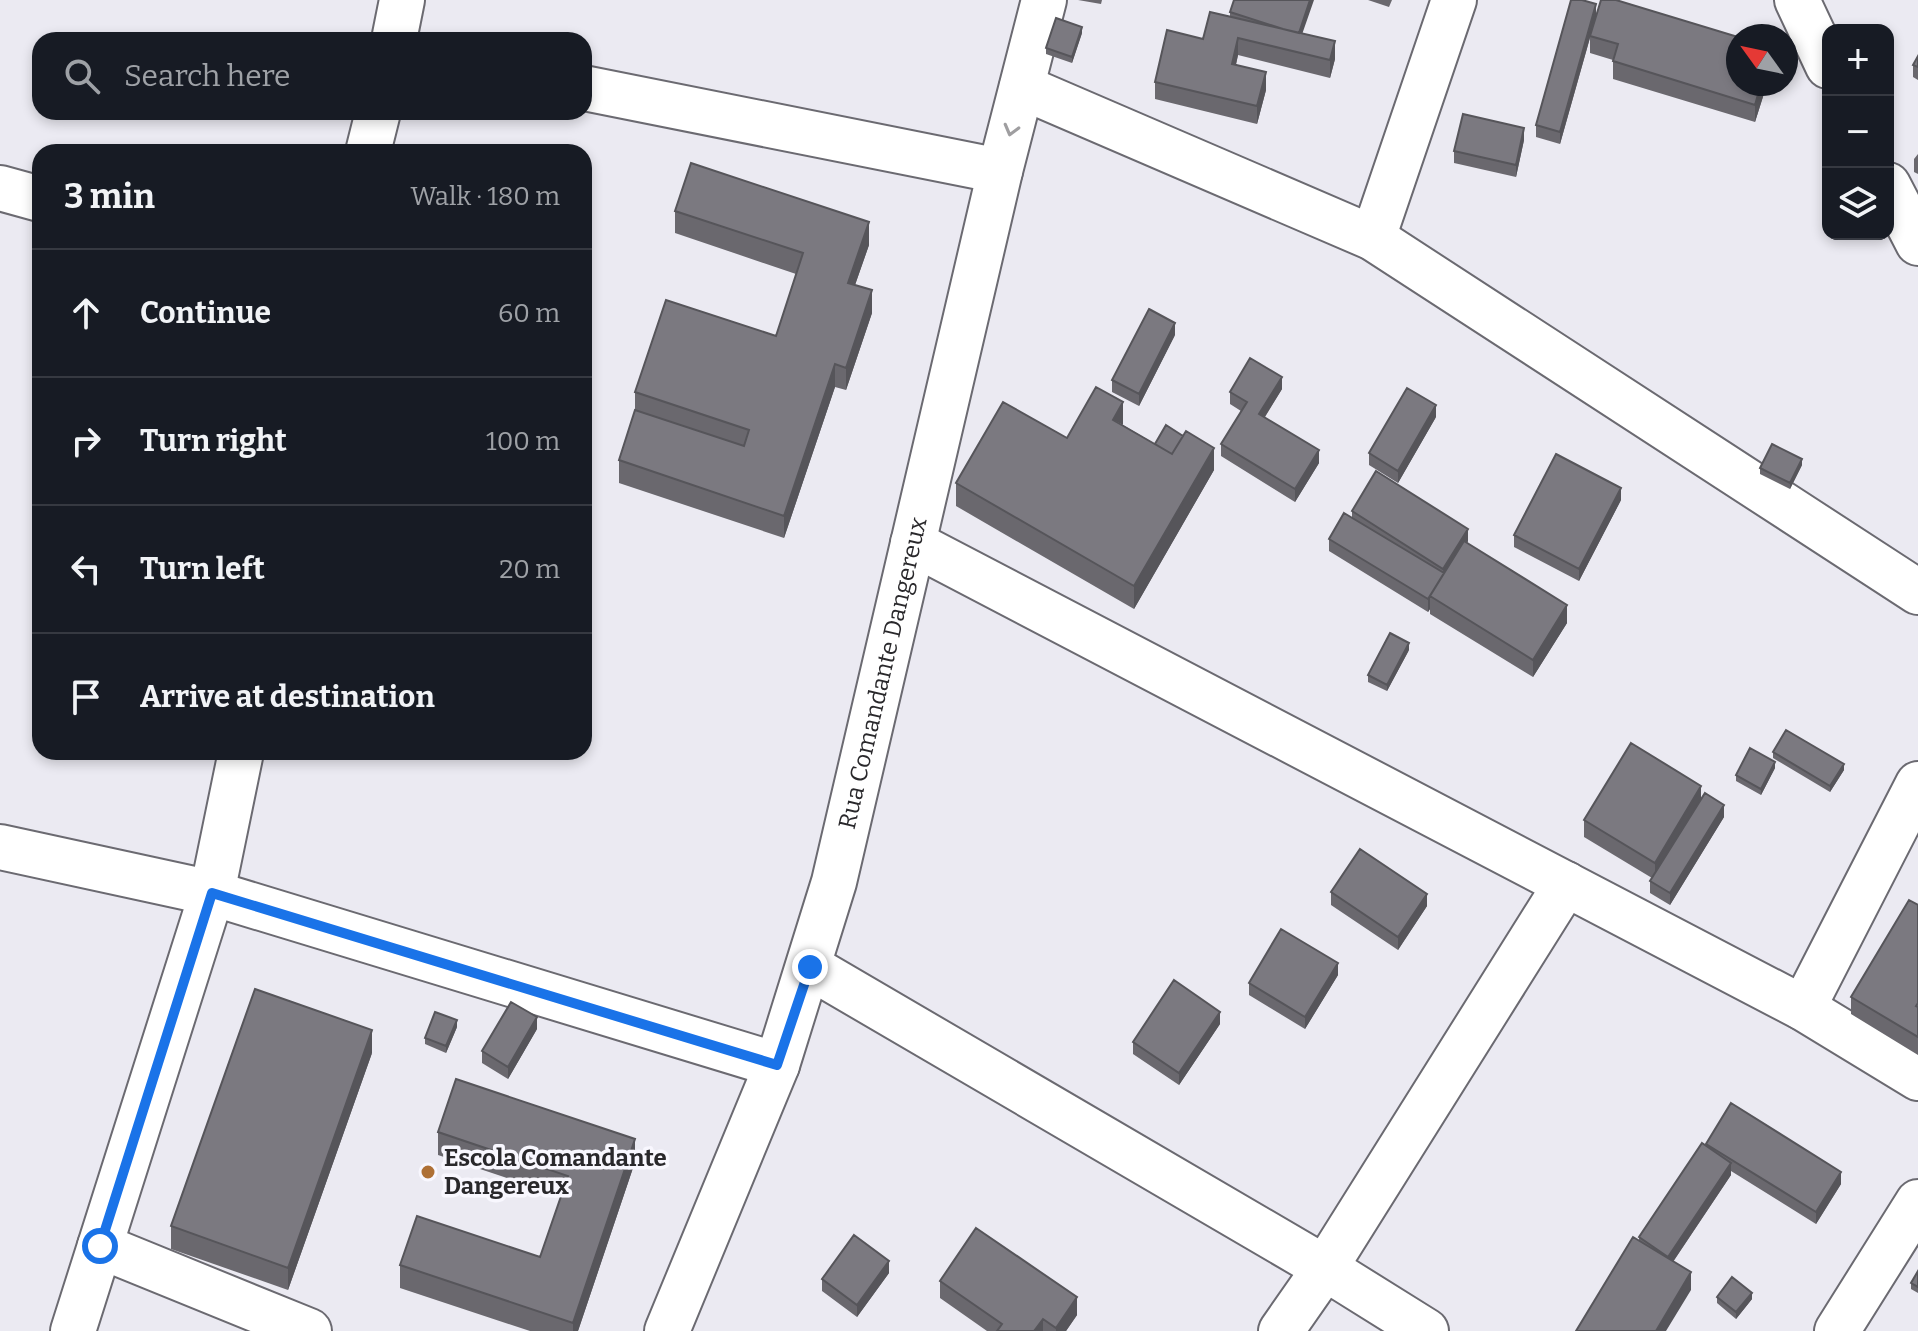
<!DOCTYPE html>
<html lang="en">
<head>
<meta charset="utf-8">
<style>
	body { margin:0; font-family:Bitter,serif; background:#20242c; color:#f1f3f6 }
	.controls { position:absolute; right:24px; top:24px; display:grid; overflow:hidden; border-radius:16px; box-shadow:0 4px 12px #0003 }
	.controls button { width:72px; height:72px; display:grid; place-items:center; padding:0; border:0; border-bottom:2px solid #363941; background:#171b24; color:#f1f3f6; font:40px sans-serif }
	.compass { position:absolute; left:1726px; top:24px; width:72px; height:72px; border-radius:50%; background:#171b24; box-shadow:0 4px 12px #0003; rotate:303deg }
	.stop { position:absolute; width:24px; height:24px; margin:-18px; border:6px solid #1a73e8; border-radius:50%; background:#fff }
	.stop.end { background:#1a73e8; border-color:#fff; box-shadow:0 2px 8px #0008 }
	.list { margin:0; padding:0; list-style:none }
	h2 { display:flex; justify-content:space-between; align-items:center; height:104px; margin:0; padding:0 32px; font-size:34px }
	h2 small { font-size:26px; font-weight:400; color:#9ea1a6 }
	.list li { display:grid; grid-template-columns:52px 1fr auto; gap:24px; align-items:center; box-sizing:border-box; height:128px; padding:0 32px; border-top:2px solid #363941 }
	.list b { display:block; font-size:30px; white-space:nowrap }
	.list em { font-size:26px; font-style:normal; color:#9ea1a6 }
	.icon { flex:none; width:44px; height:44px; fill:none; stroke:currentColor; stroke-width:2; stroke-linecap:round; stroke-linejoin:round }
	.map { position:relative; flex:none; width:1918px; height:1331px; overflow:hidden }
	.search { position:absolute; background:#171b24; box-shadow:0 4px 12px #0003; left:32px; top:32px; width:560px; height:88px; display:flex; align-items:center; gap:20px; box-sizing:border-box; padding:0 28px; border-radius:24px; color:#9ea1a6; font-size:30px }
	.panel { position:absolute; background:#171b24; box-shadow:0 4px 12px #0003; left:32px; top:144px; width:560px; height:616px; border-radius:24px }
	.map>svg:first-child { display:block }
</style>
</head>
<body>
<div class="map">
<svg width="1918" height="1331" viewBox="0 0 1918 1331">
	<rect width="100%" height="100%" fill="#ebeaf2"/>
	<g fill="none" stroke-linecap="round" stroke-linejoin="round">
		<defs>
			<g id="minor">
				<path d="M1797,0L1828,66"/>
				<path d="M394,40L402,0"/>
				<path d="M1022,87L1373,238L1918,592"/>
				<path d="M584,88L1000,171"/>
				<path d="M368,152L378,112"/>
				<path d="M1888,185L1918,243"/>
				<path d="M0,188L40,199"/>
				<path d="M1373,238L1454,0"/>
				<path d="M913,543L1803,1008L1918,1078"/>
				<path d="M0,847L212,893L777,1065"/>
				<path d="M810,967L1325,1268L1426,1331"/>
				<path d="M1803,1008L1918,784"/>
				<path d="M100,1246L309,1331"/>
				<path d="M73,1331L212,893L241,752"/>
				<path id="s1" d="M667,1331L777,1065L834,882L1000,171L1044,0"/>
				<path d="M1281,1331L1325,1268L1566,884"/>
				<path d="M1837,1331L1918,1202"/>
			</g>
		</defs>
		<!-- minor casing -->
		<use href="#minor" stroke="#6b6a71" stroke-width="48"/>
		<!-- minor -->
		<use href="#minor" stroke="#fff" stroke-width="44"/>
	</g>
	<!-- wall -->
	<path fill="#6a686e" d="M1078,0H1102L1101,4Z
		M1368,0H1392L1389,7Z
		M1230,12L1302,34L1335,59L1330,78L1238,55L1236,65L1266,90L1257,124L1155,99V82L1230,17Z
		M1596,16L1767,84L1755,122L1613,79V60L1590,53V38L1560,144L1536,137V125Z
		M1082,33L1072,63L1046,54V48Z
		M1918,56V80L1913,77V65Z
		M1524,140L1516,177L1454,163V151Z
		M1918,154V174L1914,172V159Z
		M675,211L869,245L855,285L872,313L846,390L835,387L784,538L619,483V460L635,413V392L776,336L796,274L675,233Z
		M1175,335L1139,406L1112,392V380Z
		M1282,389L1265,417L1319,463L1295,502L1221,456V444L1241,411L1230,404V392Z
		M1436,417L1398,483L1369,465V453Z
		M1123,425L1155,444L1214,470L1134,609L956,506V483L1067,438Z
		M1802,465L1790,489L1760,474V468Z
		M1621,500L1579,581L1514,547V535Z
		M1352,511L1468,541L1467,543L1567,623L1533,677L1430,614V609L1428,612L1329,551V539L1352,517Z
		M1409,650L1387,691L1368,682V675Z
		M1773,752L1844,770L1830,792L1773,758Z
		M1775,768L1761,795L1736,781V775Z
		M1701,799L1724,817L1670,905L1650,893V881L1652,878L1584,837V820Z
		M1331,892L1427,906L1398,950L1331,905Z
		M1918,905V1055L1851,1014V997Z
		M1338,975L1305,1029L1249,995V983Z
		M1220,1024L1179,1085L1133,1054V1042Z
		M457,1027L446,1053L425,1044V1038Z
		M537,1029L508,1079L482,1063V1051Z
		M372,1053L288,1290L171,1249V1226Z
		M438,1132L635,1162L578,1331H530L400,1288V1265L540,1257L561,1196L438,1155Z
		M1706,1144L1841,1184L1816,1224L1731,1171V1175L1673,1262L1691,1290L1639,1241V1237L1706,1146Z
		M1918,1271V1293L1911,1289V1283Z
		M889,1273L857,1317L822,1291V1279Z
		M940,1281L1077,1315L1066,1331H987L940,1298Z
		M1717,1297L1752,1299L1736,1319L1717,1303Z"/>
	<!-- shaded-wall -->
	<path fill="#56555a" d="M1310,0H1314L1298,46V34Z
		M1596,4V16L1560,144V132Z
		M1082,27V33L1072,63V57Z
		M1238,38V55L1232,81V64Z
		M1335,41V59L1330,78V60Z
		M1266,72V90L1257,124V106Z
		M1761,84H1767L1755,122V105Z
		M1524,128V140L1516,177V165Z
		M869,222V245L848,305V283Z
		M872,290V313L846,390V368Z
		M1175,323V335L1139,406V394Z
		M835,364V387L784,538V516Z
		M1282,377V389L1259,426V414Z
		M1123,402V425L1113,420Z
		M1436,405V417L1398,483V471Z
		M1214,448V470L1134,609V586Z
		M1319,450V463L1295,502V489Z
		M1802,459V465L1790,489V483Z
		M1621,488V500L1579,581V569Z
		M1468,529V541L1444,580L1443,569Z
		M1430,596V609L1428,612V599Z
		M1567,605V623L1533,677V660Z
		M1409,643V650L1387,691V685Z
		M1775,762V768L1761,795V789Z
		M1844,764V770L1830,792V786Z
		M1701,786V803L1655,880V863Z
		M1724,805V817L1670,905V893Z
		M1427,894V906L1398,950V937Z
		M1338,963V975L1305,1029V1017Z
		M1220,1012V1024L1179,1085V1073Z
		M537,1017V1029L508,1079V1067Z
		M457,1020V1027L446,1053V1046Z
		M372,1030V1053L288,1290V1268Z
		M635,1139V1162L578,1331H573V1323Z
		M1731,1163V1175L1668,1269V1257Z
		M1841,1172V1184L1816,1224V1212Z
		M889,1261V1273L857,1317V1305Z
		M1691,1272V1290L1666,1331H1656Z
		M1752,1293V1299L1736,1319V1312Z
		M1077,1297V1315L1066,1331H1056V1328Z
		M1043,1319V1331H1034Z"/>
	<!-- building -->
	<path fill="#7b7980" stroke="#56555a" stroke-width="2" d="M1234,0H1310L1299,33L1283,29L1230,12Z
		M1571,0H1582L1596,4L1560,132L1536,125Z
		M1601,0H1616L1738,37V84H1761L1755,105L1613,61L1618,44L1590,36Z
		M1210,12L1335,41L1330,60L1238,38L1232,64L1266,72L1257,106L1155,82L1167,30L1203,39Z
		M1056,18L1082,27L1072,57L1046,48Z
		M1918,56V67L1913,65Z
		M1463,114L1524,128L1516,165L1454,151Z
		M691,163L869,222L848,283L872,290L846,368L835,364L784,516L619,460L635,410L744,446L749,430L635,392L666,300L776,336L803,253L675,211Z
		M1149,309L1175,323L1139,394L1112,380Z
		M1250,358L1282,377L1259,414L1319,450L1295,489L1221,444L1247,402L1230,392Z
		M1096,387L1123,402L1113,420L1172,454L1186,431L1214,448L1134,586L956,483L1003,402L1067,438Z
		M1407,388L1436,405L1398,471L1369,453Z
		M1166,425L1183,436L1172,454L1155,444Z
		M1772,444L1802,459L1790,483L1760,468Z
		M1556,454L1621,488L1579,569L1514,535Z
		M1376,471L1468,529L1443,569L1352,511Z
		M1344,513L1444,573L1428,599L1329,539Z
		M1464,541L1567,605L1533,660L1430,596Z
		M1390,633L1409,643L1387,685L1368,675Z
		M1786,730L1844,764L1830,786L1773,752Z
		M1631,743L1701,786L1655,863L1584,820Z
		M1750,748L1775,762L1761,789L1736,775Z
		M1705,793L1724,805L1670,893L1650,881Z
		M1360,849L1427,894L1398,937L1331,892Z
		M1909,900L1918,905V1003L1916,1006L1918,1007V1037L1851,997Z
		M1281,929L1338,963L1305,1017L1249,983Z
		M1174,980L1220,1012L1179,1073L1133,1042Z
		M255,989L372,1030L288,1268L171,1226Z
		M511,1002L537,1017L508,1067L482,1051Z
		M435,1012L457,1020L446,1046L425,1038Z
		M456,1079L635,1139L573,1323L400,1265L417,1216L540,1257L568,1176L438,1132Z
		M1731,1103L1841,1172L1816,1212L1706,1144Z
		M1702,1143L1731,1163L1668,1257L1639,1237Z
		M976,1228L1077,1297L1056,1328L1043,1319L1034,1331H997L1002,1324L940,1281Z
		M854,1235L889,1261L857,1305L822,1279Z
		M1633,1237L1691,1272L1656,1331H1576Z
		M1918,1271V1287L1911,1283Z
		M1732,1277L1752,1293L1736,1312L1717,1297Z"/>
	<!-- one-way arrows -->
	<defs><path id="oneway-chevron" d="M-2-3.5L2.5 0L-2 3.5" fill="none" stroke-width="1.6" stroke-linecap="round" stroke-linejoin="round" transform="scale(2)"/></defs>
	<use stroke="#9f9ea0" href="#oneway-chevron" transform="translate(1011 130) rotate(105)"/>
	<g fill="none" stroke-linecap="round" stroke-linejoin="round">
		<!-- route -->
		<path stroke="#1a73e8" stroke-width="10" d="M100,1246L212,893L777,1065L810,967"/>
	</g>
	<!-- markers -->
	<circle fill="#ae7035" stroke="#f8f7fe" stroke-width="3" cx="428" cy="1172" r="8"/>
	<g text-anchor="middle" stroke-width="7" stroke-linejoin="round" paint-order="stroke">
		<!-- street labels -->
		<g font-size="24" fill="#29282b" stroke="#f8f7fe">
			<text dy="8" stroke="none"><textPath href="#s1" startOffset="694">Rua Comandante Dangereux</textPath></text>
		</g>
		<!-- poi labels -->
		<g font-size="24" font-weight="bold" fill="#29282b" stroke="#f8f7fe" text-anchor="start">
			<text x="444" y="1166">Escola Comandante<tspan x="444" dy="28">Dangereux</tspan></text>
		</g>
	</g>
</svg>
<div class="controls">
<button>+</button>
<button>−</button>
<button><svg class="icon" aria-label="layers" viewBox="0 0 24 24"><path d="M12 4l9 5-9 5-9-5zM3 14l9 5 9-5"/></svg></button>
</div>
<svg class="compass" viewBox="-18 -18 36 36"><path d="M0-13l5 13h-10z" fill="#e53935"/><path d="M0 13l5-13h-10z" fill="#9ea1a6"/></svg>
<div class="stop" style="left:100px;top:1246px"></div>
<div class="stop end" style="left:810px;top:967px"></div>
<div class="search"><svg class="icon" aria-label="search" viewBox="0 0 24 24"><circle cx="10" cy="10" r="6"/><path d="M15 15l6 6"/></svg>Search here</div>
<section class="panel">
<h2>3 min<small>Walk · 180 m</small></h2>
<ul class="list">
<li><svg class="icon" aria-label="ahead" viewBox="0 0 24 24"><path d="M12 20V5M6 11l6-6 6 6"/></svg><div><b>Continue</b></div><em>60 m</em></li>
<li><svg class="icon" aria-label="right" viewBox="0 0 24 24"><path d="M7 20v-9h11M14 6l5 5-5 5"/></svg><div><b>Turn right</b></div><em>100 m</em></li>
<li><svg class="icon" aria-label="left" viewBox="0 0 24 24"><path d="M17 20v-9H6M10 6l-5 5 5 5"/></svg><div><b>Turn left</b></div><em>20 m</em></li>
<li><svg class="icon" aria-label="arrive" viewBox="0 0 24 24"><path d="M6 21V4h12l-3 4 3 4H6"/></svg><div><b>Arrive at destination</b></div></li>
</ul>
</section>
</div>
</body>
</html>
